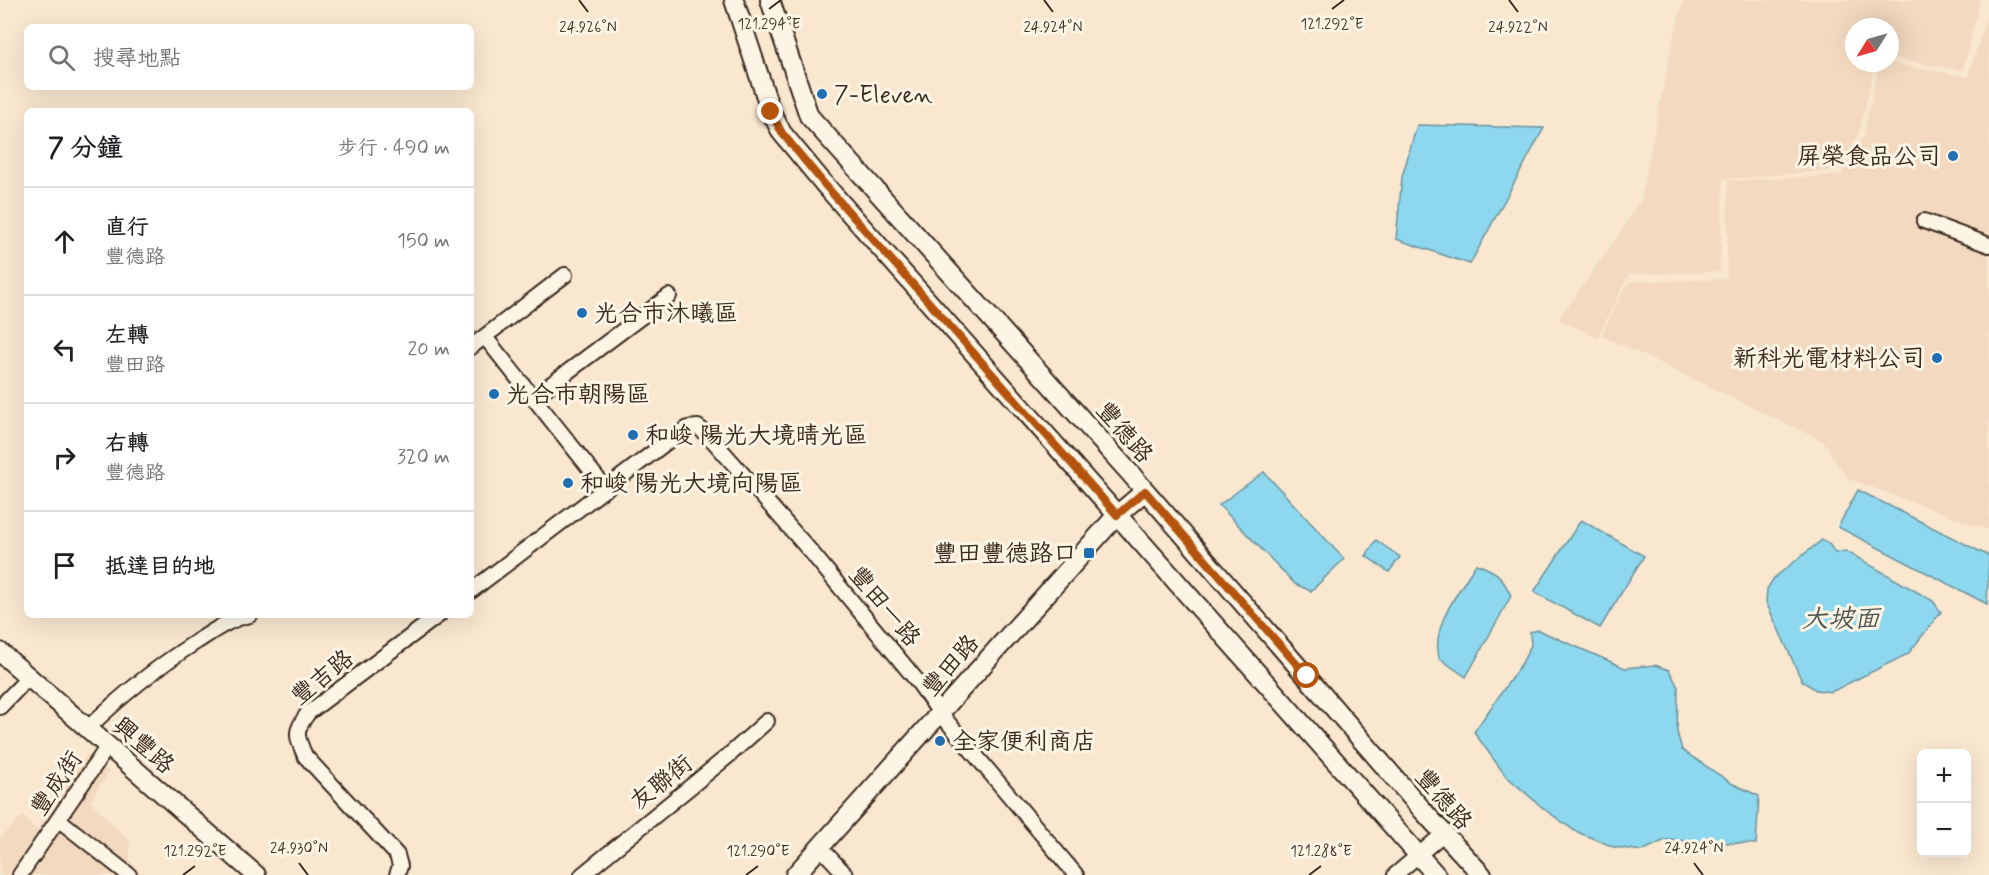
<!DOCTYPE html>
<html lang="zh-TW">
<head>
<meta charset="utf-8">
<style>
	body { margin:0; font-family:Mynerve,"LXGW WenKai TC",sans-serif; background:#f2f2f2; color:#202124 }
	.controls { position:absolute; right:18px; bottom:18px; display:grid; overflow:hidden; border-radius:9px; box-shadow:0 6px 24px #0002 }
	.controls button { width:54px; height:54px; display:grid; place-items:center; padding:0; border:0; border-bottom:2px solid #e0e0e0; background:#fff; color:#202124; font:30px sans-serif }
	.compass { position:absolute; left:1845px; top:18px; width:54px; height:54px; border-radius:50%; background:#fff; box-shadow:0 6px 24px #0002; rotate:233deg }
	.stop { position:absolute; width:18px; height:18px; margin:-14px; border:4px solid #b45309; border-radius:50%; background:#fff }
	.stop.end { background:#b45309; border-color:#fff; box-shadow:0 2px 6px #0008 }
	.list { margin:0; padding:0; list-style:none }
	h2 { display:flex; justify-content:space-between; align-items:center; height:78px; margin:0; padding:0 24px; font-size:26px }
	h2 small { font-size:20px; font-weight:400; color:#757577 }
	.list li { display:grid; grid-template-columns:39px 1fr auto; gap:18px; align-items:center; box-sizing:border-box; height:108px; padding:0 24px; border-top:2px solid #e0e0e0 }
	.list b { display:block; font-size:22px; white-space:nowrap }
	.list p { margin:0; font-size:20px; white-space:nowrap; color:#757577 }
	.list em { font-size:20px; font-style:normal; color:#757577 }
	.icon { flex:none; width:33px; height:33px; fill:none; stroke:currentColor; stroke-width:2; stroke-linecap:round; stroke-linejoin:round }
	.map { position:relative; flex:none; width:1989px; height:875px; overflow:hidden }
	.search { position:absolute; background:#fff; box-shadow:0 6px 24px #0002; left:24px; top:24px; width:450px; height:66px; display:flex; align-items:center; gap:15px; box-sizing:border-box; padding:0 21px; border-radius:9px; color:#757577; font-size:22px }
	.panel { position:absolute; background:#fff; box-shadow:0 6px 24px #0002; left:24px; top:108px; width:450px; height:510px; border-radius:9px }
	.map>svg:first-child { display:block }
</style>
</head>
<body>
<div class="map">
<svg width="1989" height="875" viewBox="0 0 1989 875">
	<rect width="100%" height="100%" fill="#f9e7d0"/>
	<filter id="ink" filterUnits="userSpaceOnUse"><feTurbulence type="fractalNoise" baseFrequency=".0167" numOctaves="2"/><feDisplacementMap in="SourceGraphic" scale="12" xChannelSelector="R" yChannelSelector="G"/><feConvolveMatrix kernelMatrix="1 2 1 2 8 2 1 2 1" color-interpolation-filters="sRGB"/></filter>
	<g filter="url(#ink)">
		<!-- built -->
		<path fill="#f3d9bf" d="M1683,0H1980L1963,70L1890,58V27H1854V63H1875L1859,133L1837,170L1723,179L1720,272L1629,274L1597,338L1559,319L1619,235L1641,199L1672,44Z
			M1989,9V530L1847,478L1823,441L1601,335L1628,282L1727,279L1728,181L1840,175L1863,138L1879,63H1890L1968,77Z
			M87,754L109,771L90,801L130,842V860L141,875H0V838L22,816L37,830Z"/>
		<!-- water -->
		<path fill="#8dd8ee" stroke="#6c929b" stroke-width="1.5" d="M1417,125L1544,128L1470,264L1396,239L1402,177Z
			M1264,472L1344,559L1311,591L1295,584L1219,505Z
			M1858,490L1989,556L1987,604L1838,527Z
			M1581,520L1644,556L1600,628L1534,592Z
			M1376,540L1400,557L1389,572L1366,556Z
			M1822,540L1829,544L1835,553L1846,551L1933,601L1941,612L1908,654L1831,692L1816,690L1802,681L1766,602L1767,589L1774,578Z
			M1476,564C1497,571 1502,576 1511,596L1466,677L1439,658C1431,625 1459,592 1476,564Z
			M1538,630L1625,668L1655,665L1669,670L1678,687L1677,732L1682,750L1733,784L1759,796L1756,844L1665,840L1642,851L1614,847L1575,831L1544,809L1505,775L1474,732L1522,663L1531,645L1530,632Z"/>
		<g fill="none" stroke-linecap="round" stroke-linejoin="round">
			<defs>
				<path id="street" d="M1924,221L1989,245
					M485,337L606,489
					M471,347L565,275
					M534,397L669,296
					M471,591L676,435L688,428L698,427L709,436L812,553L918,682L940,713L1076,875
					M0,707L29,677
					M88,728C123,694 155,668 196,642C214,631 229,619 250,615
					M58,819L129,875
					M820,847L846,875
					M20,875L108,746
					M397,875L400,866L397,855L305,756C296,735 294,732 308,713L439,615
					M582,875L728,756L767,721
					M1395,875L1443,834"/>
				<path id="secondary" d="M734,0L771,112L782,133L825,185L1436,875
					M770,0L809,116L1129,472L1425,813L1482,875
					M0,652L256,875
					M795,875L1117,515L1145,491"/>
			</defs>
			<!-- street casing -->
			<use href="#street" stroke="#3b2a1e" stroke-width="18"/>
			<!-- secondary casing -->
			<use href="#secondary" stroke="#3b2a1e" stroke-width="22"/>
			<!-- street -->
			<use href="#street" stroke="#fcf5e5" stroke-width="14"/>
			<!-- secondary -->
			<use href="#secondary" stroke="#fcf5e5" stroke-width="18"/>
		</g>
	</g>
	<g fill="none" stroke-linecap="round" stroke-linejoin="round" filter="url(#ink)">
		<!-- route -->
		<path stroke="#b45309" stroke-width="8" d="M771,112L782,133L825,185L1117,515L1145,491L1307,676"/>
	</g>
	<!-- ticks -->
	<path fill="none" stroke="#3b2a1e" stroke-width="2" d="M579,0L588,12M1044,0L1053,12M1509,0L1518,12M769,9L781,0M1332,9L1344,0M299,863L308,875M1694,863L1703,875M183,875L195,866M746,875L758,866M1309,875L1321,866"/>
	<!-- markers -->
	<g fill="#1f6fb2" stroke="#fcf5e5" stroke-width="2">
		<circle cx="822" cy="94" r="6"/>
		<circle cx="1953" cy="156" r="6"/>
		<circle cx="582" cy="313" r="6"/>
		<circle cx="1937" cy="358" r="6"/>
		<circle cx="494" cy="394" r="6"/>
		<circle cx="633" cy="435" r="6"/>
		<circle cx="568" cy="483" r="6"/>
		<rect x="1083" y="547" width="12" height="12" rx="3"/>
		<circle cx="940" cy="741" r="6"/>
	</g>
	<g text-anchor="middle" stroke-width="6" stroke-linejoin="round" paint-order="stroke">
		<!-- poi labels -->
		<g font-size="24" fill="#3b2a1e" stroke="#fcf5e5" text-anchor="start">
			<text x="834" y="102">7-Eleven</text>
			<text x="1941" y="164" text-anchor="end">屏榮食品公司</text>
			<text x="594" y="321">光合市沐曦區</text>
			<text x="1925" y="366" text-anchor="end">新科光電材料公司</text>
			<text x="506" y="402">光合市朝陽區</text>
			<text x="645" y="443">和峻 陽光大境晴光區</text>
			<text x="580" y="491">和峻 陽光大境向陽區</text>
			<text x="1077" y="561" text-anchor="end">豐田豐德路口</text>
			<text x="952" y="749">全家便利商店</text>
		</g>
		<!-- street labels -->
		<g font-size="24" fill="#3b2a1e" stroke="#fcf5e5">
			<text transform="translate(1125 432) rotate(49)" y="8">豐德路</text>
			<text transform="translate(885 606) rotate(50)" y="8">豐田一路</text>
			<text transform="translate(950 665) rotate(-49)" y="8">豐田路</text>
			<text transform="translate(322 677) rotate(-39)" y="8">豐吉路</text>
			<text transform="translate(144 745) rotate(41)" y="8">興豐路</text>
			<text transform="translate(661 782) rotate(-39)" y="8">友聯街</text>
			<text transform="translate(56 783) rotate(-56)" y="8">豐成街</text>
			<text transform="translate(1444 799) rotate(49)" y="8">豐德路</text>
		</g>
		<!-- water labels -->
		<g font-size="26" font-style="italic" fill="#505652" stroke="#fcf5e5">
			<text x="1841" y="627">大坡面</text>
		</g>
	</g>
	<g font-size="15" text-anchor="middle" fill="#3b2a1e" stroke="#fcf5e5" stroke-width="6" stroke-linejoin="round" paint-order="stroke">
		<text x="1332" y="29">121.292°E</text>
		<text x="769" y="29">121.294°E</text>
		<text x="588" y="32">24.926°N</text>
		<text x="1053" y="32">24.924°N</text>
		<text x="1518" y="32">24.922°N</text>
		<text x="299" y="853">24.930°N</text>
		<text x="1694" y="853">24.924°N</text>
		<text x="195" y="856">121.292°E</text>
		<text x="758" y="856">121.290°E</text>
		<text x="1321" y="856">121.288°E</text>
	</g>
</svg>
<div class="controls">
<button>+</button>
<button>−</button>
</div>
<svg class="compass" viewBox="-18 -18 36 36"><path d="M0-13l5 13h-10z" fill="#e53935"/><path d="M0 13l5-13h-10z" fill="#757577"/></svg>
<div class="stop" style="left:1307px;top:676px"></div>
<div class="stop end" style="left:771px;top:112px"></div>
<div class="search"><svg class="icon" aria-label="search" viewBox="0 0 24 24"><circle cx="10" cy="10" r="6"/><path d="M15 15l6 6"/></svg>搜尋地點</div>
<section class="panel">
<h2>7 分鐘<small>步行 · 490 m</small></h2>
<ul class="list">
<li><svg class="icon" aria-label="ahead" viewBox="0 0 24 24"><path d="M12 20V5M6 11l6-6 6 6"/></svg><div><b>直行</b><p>豐德路</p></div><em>150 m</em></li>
<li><svg class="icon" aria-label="left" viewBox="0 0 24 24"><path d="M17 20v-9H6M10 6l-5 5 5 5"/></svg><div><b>左轉</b><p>豐田路</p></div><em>20 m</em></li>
<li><svg class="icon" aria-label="right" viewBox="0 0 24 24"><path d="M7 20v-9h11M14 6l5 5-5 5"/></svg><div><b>右轉</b><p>豐德路</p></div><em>320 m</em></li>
<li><svg class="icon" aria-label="arrive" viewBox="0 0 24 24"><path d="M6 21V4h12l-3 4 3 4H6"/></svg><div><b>抵達目的地</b></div></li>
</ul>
</section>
</div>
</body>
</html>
